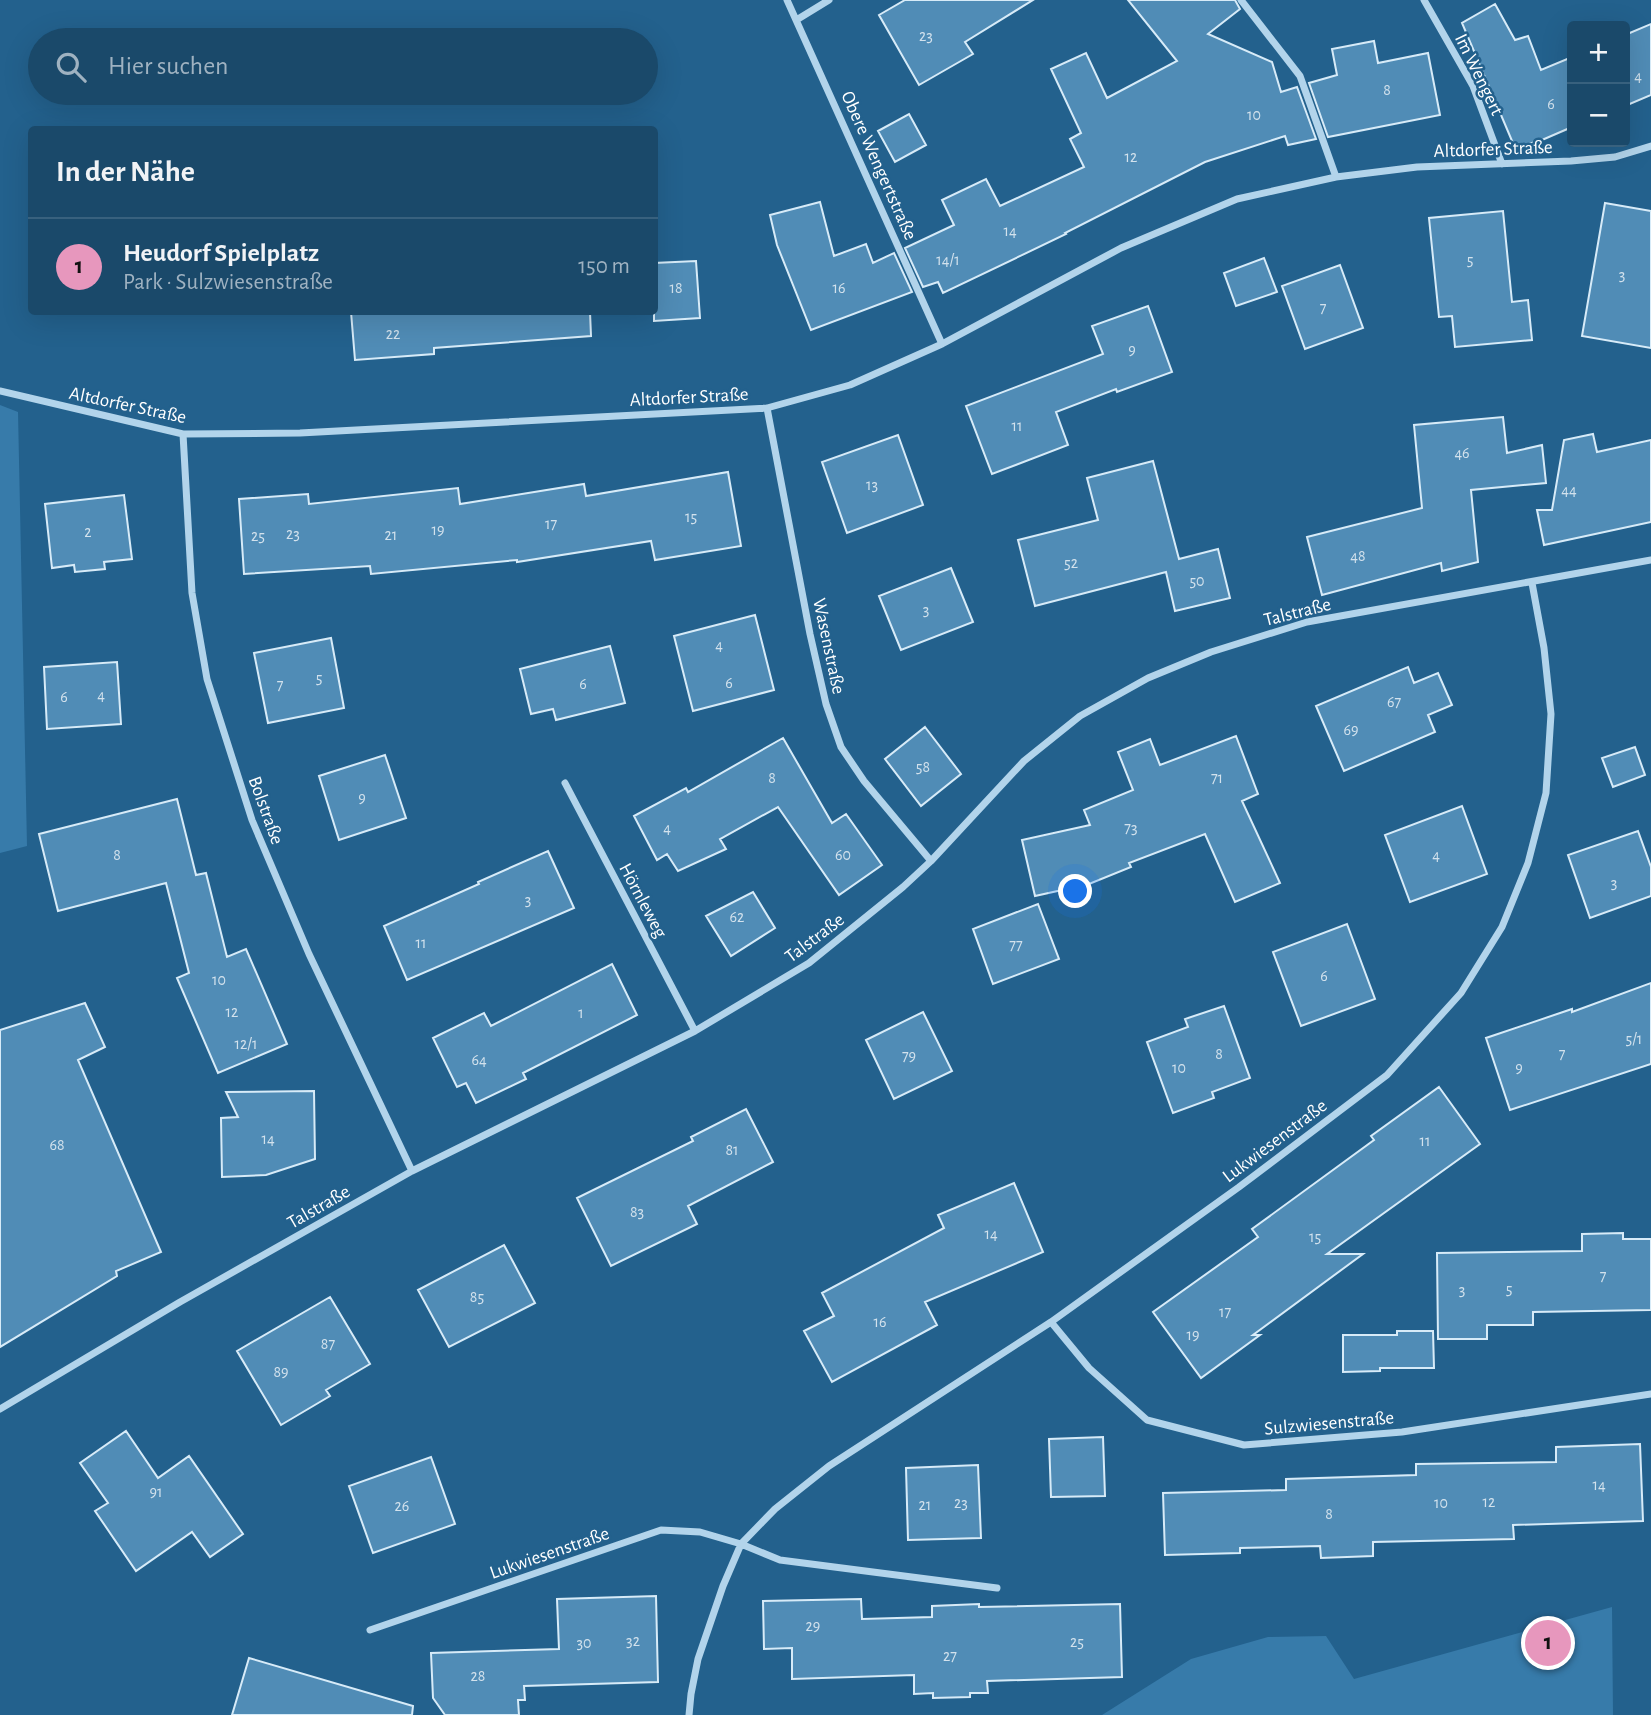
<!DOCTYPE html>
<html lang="de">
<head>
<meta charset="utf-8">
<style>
	body { margin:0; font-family:"Alegreya Sans",sans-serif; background:#275372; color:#f1f3f6 }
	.controls { position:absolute; right:21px; top:21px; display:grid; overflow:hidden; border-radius:7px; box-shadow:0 7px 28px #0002 }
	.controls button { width:63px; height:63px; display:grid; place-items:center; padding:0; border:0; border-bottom:2px solid #38617e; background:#1a496a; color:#f1f3f6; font:35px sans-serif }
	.you { position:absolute; left:1076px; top:892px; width:24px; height:24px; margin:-18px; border:5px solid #fff; border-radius:50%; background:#1a73e8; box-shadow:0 0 0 10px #1a73e833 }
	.badge { display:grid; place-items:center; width:46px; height:46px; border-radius:50%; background:#e797bd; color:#111; font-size:23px; font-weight:700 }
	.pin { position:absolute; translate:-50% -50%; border:4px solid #fff; box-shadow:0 2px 7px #0006 }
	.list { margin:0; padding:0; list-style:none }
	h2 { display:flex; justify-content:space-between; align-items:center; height:91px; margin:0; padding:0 28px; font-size:30px }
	h2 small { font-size:23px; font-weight:400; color:#9fb2c1 }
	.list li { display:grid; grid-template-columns:46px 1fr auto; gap:21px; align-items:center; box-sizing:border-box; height:98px; padding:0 28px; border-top:2px solid #38617e }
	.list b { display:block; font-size:26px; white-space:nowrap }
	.list p { margin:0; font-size:23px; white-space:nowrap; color:#9fb2c1 }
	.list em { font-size:23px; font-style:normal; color:#9fb2c1 }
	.icon { flex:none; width:38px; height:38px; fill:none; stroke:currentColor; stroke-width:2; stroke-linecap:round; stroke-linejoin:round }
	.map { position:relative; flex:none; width:1651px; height:1715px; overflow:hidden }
	.search { position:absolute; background:#1a496a; box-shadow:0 7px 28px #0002; left:28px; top:28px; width:630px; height:77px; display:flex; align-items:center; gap:18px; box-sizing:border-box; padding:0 24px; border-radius:38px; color:#9fb2c1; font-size:26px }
	.panel { position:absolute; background:#1a496a; box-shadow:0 7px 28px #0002; left:28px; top:126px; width:630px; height:189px; border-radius:7px }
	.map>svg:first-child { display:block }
</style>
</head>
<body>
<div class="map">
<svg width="1651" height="1715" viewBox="0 0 1651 1715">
	<rect width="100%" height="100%" fill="#23618d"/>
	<!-- green -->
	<path fill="#377baa" d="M0,405L18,412L27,846L0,853Z
		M1612,1607L1613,1715H1102L1191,1659L1268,1637L1326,1636L1354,1679Z"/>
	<!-- building -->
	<path fill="#508cb6" stroke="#d7ebf8" stroke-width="2" d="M905,0H1033L965,42L973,54L919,85L879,15Z
		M1128,0H1235L1240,9L1208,34L1272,62L1281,92L1297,87L1316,139L1288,145L1285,136L1205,162L1065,233L1066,234L943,293L938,282L923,287L905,248L954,225L942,200L986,179L1000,206L1084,167L1070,139L1081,133L1051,69L1086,53L1107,98L1177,61Z
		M1495,4L1515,40L1528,36L1541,70L1572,57V127L1542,140L1515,148L1462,23Z
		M1651,24V95L1625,106V35Z
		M1374,41L1378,63L1428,53L1440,115L1328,137L1309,83L1337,75L1332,49Z
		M909,114L926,145L895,162L878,131Z
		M820,202L834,256L866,244L873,263L894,253L912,292L811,330L777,245L770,215Z
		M1605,203L1651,211V348L1582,336Z
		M1503,211L1512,302L1528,300L1532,340L1455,347L1452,316L1439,317L1429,218Z
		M1264,258L1277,292L1236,306L1224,273Z
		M696,261L700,318L654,321V263Z
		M1340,265L1363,328L1305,349L1282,286Z
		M1148,306L1172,372L1117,392L1116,389L1056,412L1068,445L992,474L966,406L1103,354L1092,326Z
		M351,312H590L591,336L434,348V354L355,360Z
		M1503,417L1507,453L1542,445L1546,483L1471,490L1478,562L1442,571L1441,563L1322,595L1307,537L1422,508L1414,425Z
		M1593,434L1597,452L1651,440V522L1544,545L1537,510H1552L1564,440Z
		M898,435L923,505L847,533L822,462Z
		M1153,461L1179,559L1218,549L1230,598L1175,611L1166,572L1035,606L1018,540L1098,520L1087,478Z
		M728,472L741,546L655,560L651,541L517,562V560L371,574L370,566L244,574L239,499L308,494L309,504L458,488L460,504L584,484L586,496Z
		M124,495L132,559L104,562L105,569L75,572L74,565L52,568L45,504Z
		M951,568L973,622L901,650L879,596Z
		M755,615L774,690L693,711L674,636Z
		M331,638L344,708L268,723L254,653Z
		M610,646L625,703L556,720L553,709L531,714L520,669Z
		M117,662L121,724L47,729L44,667Z
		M1408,667L1414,683L1438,673L1452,705L1428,715L1435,732L1344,771L1316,706Z
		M925,727L961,774L921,806L885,759Z
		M1236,736L1258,794L1242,801L1280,883L1235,902L1205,834L1129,863L1131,867L1089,884L1035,896L1022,840L1090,825L1084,810L1133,790L1118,752L1150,739L1160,765Z
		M783,738L832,823L846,814L882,865L839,895L778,807L720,839L726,849L678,871L667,854L657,860L634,816L686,788L688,792Z
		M1635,747L1645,775L1613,787L1602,758Z
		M385,755L406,818L339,840L319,776Z
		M177,799L196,875L206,873L227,957L246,949L287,1044L218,1073L177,978L189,973L166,883L58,911L39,834Z
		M1462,806L1487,874L1410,902L1385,835Z
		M1638,831L1651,867V896L1590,918L1568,855Z
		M548,851L574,908L407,980L384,926L479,884L478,882Z
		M753,892L775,928L731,956L706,916Z
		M1038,904L1059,959L993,984L973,929Z
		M1347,924L1375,999L1301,1026L1273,952Z
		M612,964L637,1015L523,1073L526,1079L476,1103L466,1083L457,1087L433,1038L484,1013L491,1026Z
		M1651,983V1064L1510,1110L1486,1038L1572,1009V1012Z
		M85,1003L105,1047L78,1060L161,1252L116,1271L117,1276L0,1347V1030Z
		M1224,1006L1250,1078L1212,1092L1214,1098L1173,1113L1147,1042L1188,1027L1185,1019Z
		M923,1012L952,1071L894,1099L866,1040Z
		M1439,1087L1480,1144L1327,1254H1363L1253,1335H1260L1201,1378L1153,1312L1258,1237L1252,1229L1374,1140L1371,1136Z
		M314,1091L315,1159L266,1175L222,1177L221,1118L238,1117L226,1092Z
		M746,1109L773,1162L688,1206L697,1224L611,1266L577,1198L693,1141L691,1137Z
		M1014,1183L1043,1252L925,1302L937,1325L832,1382L804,1331L834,1316L822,1293L944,1228L938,1215Z
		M1623,1233V1239H1651V1310L1533,1312V1325H1487V1339H1438L1437,1253L1582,1251V1234Z
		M504,1245L535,1303L449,1347L418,1290Z
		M330,1297L370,1364L326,1390L330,1396L281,1425L237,1351Z
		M1397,1331H1433L1434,1368H1380V1371L1343,1372V1335H1397Z
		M126,1431L158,1478L189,1456L243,1534L210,1557L192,1532L136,1571L95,1511L108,1503L80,1463Z
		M1103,1437L1105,1496L1051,1497L1049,1439Z
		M1640,1444L1643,1521L1513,1525L1514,1539L1373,1542V1556L1321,1558L1320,1546L1240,1548V1553L1165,1555L1163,1493L1286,1490V1479L1416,1475V1464L1556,1462V1447Z
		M431,1457L455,1524L373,1553L349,1486Z
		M978,1465L981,1538L908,1540L906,1468Z
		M656,1596L658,1682L524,1686L525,1700H518L519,1715H445L433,1698L431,1653L559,1649L557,1599Z
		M861,1599L862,1619L932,1617V1606L979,1604V1607L1120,1604L1122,1677L987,1681L988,1693H970V1697L933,1698V1693L914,1694V1675L792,1679V1648L764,1649L763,1601Z
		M249,1658L413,1706L412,1715H232Z"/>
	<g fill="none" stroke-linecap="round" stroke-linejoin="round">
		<!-- minor -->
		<path stroke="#b2d4eb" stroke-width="7" d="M787,0L942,344
			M1241,0L1300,76L1336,177
			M1424,0L1473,86L1502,164
			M798,19L829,0
			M0,391L183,434L300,433L767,408L850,385L942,344L1121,248L1237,199L1336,177L1417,167L1571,161L1615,157L1651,146
			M767,408L810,634L826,704L841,747L864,781L931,861
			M183,434L192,593L207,679L252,820L309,954L412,1171
			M565,783L695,1031
			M1051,1322L1089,1368L1147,1420L1244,1445L1402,1432L1651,1394
			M0,1409L180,1302L412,1171L695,1031L809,963L903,887L931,861L1024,761L1080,716L1148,678L1211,652L1307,622L1651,560
			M370,1630L661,1530L700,1532L741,1544L780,1560L997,1588
			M689,1715L691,1694L698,1659L723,1586L741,1544L775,1509L829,1466L1051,1322L1239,1187L1387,1075L1461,993L1502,927L1528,863L1546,793L1551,714L1544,648L1532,583"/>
	</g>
	<g text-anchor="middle" stroke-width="5" stroke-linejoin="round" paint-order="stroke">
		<!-- number labels -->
		<g font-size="16" fill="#d3e2ed">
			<text x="926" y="41">23</text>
			<text x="1638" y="81">4</text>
			<text x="1387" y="95">8</text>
			<text x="1551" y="109">6</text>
			<text x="1254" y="120">10</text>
			<text x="1131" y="162">12</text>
			<text x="1010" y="236">14</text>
			<text x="948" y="265">14/1</text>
			<text x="1470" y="265">5</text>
			<text x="1622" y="280">3</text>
			<text x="676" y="293">18</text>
			<text x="839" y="293">16</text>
			<text x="1323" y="313">7</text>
			<text x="393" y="339">22</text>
			<text x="1132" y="355">9</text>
			<text x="1017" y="431">11</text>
			<text x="1462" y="458">46</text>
			<text x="872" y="490">13</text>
			<text x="1569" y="495">44</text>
			<text x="691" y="522">15</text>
			<text x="551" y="529">17</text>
			<text x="438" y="535">19</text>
			<text x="88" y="537">2</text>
			<text x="293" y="539">23</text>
			<text x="391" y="540">21</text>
			<text x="258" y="541">25</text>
			<text x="1358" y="561">48</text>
			<text x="1071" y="568">52</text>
			<text x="1197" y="586">50</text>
			<text x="926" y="615">3</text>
			<text x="719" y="650">4</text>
			<text x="319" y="683">5</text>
			<text x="729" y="688">6</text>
			<text x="583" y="689">6</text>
			<text x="280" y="690">7</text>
			<text x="101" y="700">4</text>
			<text x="64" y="702">6</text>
			<text x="1394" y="707">67</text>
			<text x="1351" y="735">69</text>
			<text x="923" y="772">58</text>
			<text x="772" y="783">8</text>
			<text x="1217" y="783">71</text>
			<text x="362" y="803">9</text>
			<text x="667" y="833">4</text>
			<text x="1131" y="833">73</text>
			<text x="117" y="860">8</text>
			<text x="843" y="860">60</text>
			<text x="1436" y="860">4</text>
			<text x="1614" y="888">3</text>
			<text x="528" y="905">3</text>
			<text x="737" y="922">62</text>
			<text x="421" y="948">11</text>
			<text x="1016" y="950">77</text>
			<text x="1324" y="981">6</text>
			<text x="219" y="985">10</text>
			<text x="232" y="1017">12</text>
			<text x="581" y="1018">1</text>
			<text x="1634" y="1044">5/1</text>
			<text x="246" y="1049">12/1</text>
			<text x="1219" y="1059">8</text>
			<text x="1562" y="1059">7</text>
			<text x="909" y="1061">79</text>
			<text x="479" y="1065">64</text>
			<text x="1179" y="1073">10</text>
			<text x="1519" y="1073">9</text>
			<text x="268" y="1144">14</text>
			<text x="1425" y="1146">11</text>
			<text x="57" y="1150">68</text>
			<text x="732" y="1155">81</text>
			<text x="637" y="1217">83</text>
			<text x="991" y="1239">14</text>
			<text x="1315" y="1242">15</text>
			<text x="1603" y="1281">7</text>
			<text x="1509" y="1294">5</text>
			<text x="1462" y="1295">3</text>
			<text x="477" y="1302">85</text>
			<text x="1225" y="1317">17</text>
			<text x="880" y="1327">16</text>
			<text x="1193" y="1340">19</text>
			<text x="328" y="1349">87</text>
			<text x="281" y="1377">89</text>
			<text x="1599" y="1490">14</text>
			<text x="156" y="1497">91</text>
			<text x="1489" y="1507">12</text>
			<text x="961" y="1508">23</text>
			<text x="1441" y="1508">10</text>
			<text x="925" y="1510">21</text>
			<text x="402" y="1511">26</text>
			<text x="1329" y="1519">8</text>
			<text x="813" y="1631">29</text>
			<text x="633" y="1646">32</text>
			<text x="1077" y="1647">25</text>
			<text x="584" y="1648">30</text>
			<text x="950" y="1661">27</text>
			<text x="478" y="1681">28</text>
		</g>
		<!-- street labels -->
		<g font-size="19" fill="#fff" stroke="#23618d">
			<text transform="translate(1480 74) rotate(64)" y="7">Im Wengert</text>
			<text transform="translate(1493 148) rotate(-2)" y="7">Altdorfer Straße</text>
			<text transform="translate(880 165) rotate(66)" y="7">Obere Wengertstraße</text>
			<text transform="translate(689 396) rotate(-3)" y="7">Altdorfer Straße</text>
			<text transform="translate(128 404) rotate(12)" y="7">Altdorfer Straße</text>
			<text transform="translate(1297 611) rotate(-14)" y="7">Talstraße</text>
			<text transform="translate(830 646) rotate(78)" y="7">Wasenstraße</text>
			<text transform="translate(267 810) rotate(70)" y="7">Bolstraße</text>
			<text transform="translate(644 900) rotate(62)" y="7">Hörnleweg</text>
			<text transform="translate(814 937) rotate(-37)" y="7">Talstraße</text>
			<text transform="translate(1274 1140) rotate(-37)" y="7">Lukwiesenstraße</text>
			<text transform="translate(318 1206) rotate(-30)" y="7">Talstraße</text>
			<text transform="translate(1329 1422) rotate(-5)" y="7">Sulzwiesenstraße</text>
			<text transform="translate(549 1552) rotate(-19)" y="7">Lukwiesenstraße</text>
		</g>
	</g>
</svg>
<div class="controls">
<button>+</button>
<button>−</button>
</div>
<div class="you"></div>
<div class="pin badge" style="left:1548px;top:1643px">1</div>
<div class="search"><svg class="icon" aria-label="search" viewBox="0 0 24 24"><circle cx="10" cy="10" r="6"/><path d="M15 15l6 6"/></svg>Hier suchen</div>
<section class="panel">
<h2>In der Nähe<small></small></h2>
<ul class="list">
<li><span class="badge">1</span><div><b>Heudorf Spielplatz</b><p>Park · Sulzwiesenstraße</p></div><em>150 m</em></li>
</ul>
</section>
</div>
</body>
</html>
